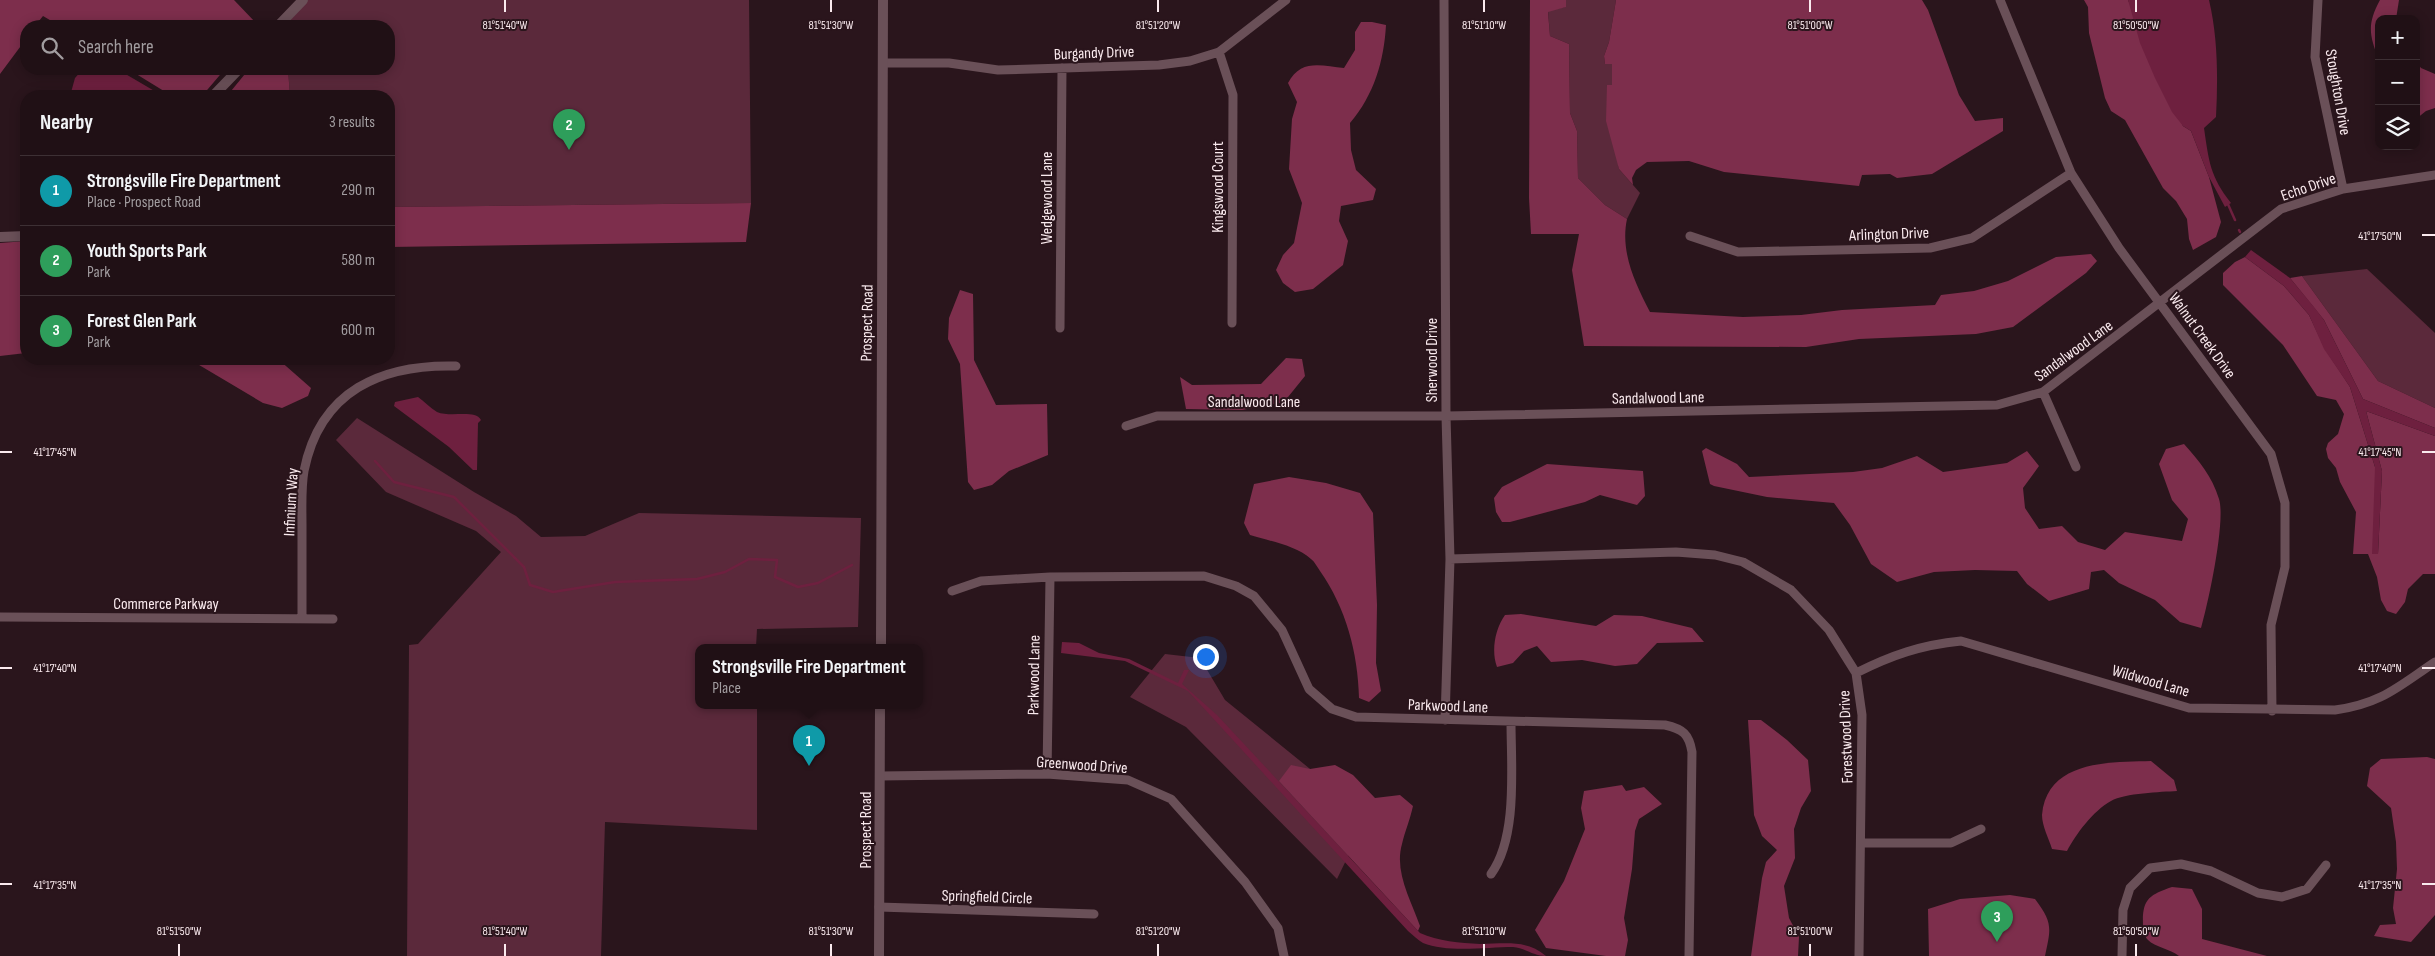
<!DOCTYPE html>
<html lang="en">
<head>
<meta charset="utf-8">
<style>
	body { margin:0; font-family:"Sofia Sans Condensed",sans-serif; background:#28191e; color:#f1f3f6 }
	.controls { position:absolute; right:15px; top:15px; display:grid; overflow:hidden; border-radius:10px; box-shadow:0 2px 12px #0003 }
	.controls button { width:45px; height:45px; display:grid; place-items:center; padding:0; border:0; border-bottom:1px solid #3d3034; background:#201015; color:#f1f3f6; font:25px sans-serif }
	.you { position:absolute; left:1205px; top:656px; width:18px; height:18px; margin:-12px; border:4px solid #fff; border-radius:50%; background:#1a73e8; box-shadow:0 0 0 8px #1a73e833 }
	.badge { display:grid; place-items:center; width:32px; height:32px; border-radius:50%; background:#69c3f1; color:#fff; font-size:16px; font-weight:700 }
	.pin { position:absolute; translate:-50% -41px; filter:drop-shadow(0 1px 2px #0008) }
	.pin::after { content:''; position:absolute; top:26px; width:18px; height:15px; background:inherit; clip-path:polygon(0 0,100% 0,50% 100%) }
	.popup { position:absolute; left:695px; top:644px; width:228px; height:65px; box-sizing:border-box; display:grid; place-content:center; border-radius:10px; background:#201015; filter:drop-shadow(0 1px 4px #0005); font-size:16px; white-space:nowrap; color:#a29da0 }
	.popup b { font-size:19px; color:#f1f3f6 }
	.popup::after { content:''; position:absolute; left:50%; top:100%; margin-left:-10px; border:10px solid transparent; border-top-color:#201015 }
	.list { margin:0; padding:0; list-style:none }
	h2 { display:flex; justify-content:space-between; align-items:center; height:65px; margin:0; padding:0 20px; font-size:21px }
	h2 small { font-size:16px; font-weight:400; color:#a29da0 }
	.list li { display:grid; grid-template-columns:32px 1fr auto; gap:15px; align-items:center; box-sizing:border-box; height:70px; padding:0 20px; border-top:1px solid #3d3034 }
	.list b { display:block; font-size:19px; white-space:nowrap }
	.list p { margin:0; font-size:16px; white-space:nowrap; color:#a29da0 }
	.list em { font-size:16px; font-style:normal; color:#a29da0 }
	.icon { flex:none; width:28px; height:28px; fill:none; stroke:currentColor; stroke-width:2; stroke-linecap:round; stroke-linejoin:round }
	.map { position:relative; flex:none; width:2435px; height:956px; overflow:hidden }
	.search { position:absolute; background:#201015; box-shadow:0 2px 12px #0003; left:20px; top:20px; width:375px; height:55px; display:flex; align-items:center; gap:12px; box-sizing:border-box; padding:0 18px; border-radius:20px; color:#a29da0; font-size:19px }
	.panel { position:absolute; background:#201015; box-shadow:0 2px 12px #0003; left:20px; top:90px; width:375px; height:275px; border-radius:20px }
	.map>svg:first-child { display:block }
</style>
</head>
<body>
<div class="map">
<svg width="2435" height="956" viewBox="0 0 2435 956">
	<rect width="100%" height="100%" fill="#2a151c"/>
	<!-- green -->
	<path fill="#5b293b" d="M308,0H749L751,203L389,207V96H290L288,69H389V26H285Z
		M1566,0H1616L1609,42L1604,56L1605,64H1612V85L1607,86L1608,93L1619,169L1640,193L1627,219L1605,205L1578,178L1577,131L1570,113L1569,44L1550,36L1548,11L1565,7Z
		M2367,269L2435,333V408L2378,381L2302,276Z
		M357,418L474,492L516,516L541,537L585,536L639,513L861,518L858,627L757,629L756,647H699V705H757V830L605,822L601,956H407L409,645L418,644L501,552L476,531L386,492L336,440Z
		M1165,654L1200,658L1225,700L1320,777L1353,846L1337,879L1186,727L1130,697Z"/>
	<!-- forest -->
	<path fill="#7d2e4c" d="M0,0H234L259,26H60L43,16L35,26H26V39L0,74Z
		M1530,0H1566V7L1548,12L1550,36L1569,44L1570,113L1577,131L1578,178L1605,205L1627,219C1620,252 1635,283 1650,312L1743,317L1801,315L1842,310L1935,305L1941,295L1974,291L2008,281L2056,257L2091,254L2097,261L2086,273L2013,327L1976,334L1859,339L1806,347L1584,346L1572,270L1579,234H1531L1529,198Z
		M1616,0H1922L1928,10L1959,95L1975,121L2003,118V131L1932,174L1897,178L1890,174L1862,175L1859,186L1724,172L1689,161L1647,162L1636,170L1632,178L1633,185L1619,169L1606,121L1607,85H1612V64H1605L1604,56L1609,42Z
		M2084,0H2128L2183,126L2191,131L2209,177L2221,222L2216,237L2193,250L2189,239L2187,219L2176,201L2163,188L2125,120L2111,111L2105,98L2089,33L2088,7Z
		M2380,0H2399L2396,19H2379V60C2369,35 2367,24 2380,0Z
		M1361,22H1372L1386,25C1384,61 1374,95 1350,123L1351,150L1356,170L1376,189L1373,200L1341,206L1339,221L1348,241L1343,265L1313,289L1295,292L1283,283L1276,270L1283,255L1294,243L1302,203L1289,169L1292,119L1297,102L1288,83C1301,58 1322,66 1344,68L1355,50V32Z
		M2416,61L2421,68L2435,74V108L2426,111L2416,119Z
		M128,69H225L202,96H172Z
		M249,69H288L290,96H227Z
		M751,203L746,242L389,247V207Z
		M26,241V353L0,356V243Z
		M2245,257L2284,286L2309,315L2325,349L2350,387L2375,467L2378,554L2382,471L2366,411L2435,436V574H2423L2408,589L2405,602L2396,614L2387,611L2381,600L2377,577L2368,554H2353L2356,512L2340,482L2336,468L2328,458L2326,449L2328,443L2338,434L2344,414L2336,400L2317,396L2283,345L2223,285V273L2235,262Z
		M2302,276L2378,381L2435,408V428L2363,399L2324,320L2290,278Z
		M960,290L973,294L974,360L996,405L1047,404L1048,455L1009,471L992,485L974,490L968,482L960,364L948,339L949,318Z
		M1286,358L1302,359L1305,376L1284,402L1242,410L1186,409L1180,377L1192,385L1261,384Z
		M189,359H278L311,388L308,396L282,408L263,403Z
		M2184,444C2199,461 2212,476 2219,499C2226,521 2208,604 2201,628L2180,622L2155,600L2119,583L2104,570L2091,572L2089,589L2049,601L2027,584L2017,571L1975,570L1934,572L1897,582L1871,564L1850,525L1834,503L1767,497L1714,486L1710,484L1702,451L1706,448L1737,464L1749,477L1853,472L1882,468L1917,456L1943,472L2007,463L2027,451L2039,466L2023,488L2025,508L2039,529L2062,526L2078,542L2105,550L2125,532L2182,541L2188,519L2172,500L2159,464L2166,449Z
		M1547,464L1643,471L1645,496L1637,505L1600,495L1585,502L1510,522H1502L1496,512L1494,498L1502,487Z
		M1289,477L1326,483L1360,493L1373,513L1377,605L1376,663L1381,691L1369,702L1359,698C1358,653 1346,608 1320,571C1317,567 1315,562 1311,559C1295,545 1269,541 1250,535L1244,523L1254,484Z
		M1521,614L1596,626L1614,615L1642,616L1692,628L1704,642L1657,643L1637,664L1615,666L1582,660L1551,662L1537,646L1524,651L1513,663L1497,667C1491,651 1495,629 1505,615Z
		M1748,720H1761L1787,740L1808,760L1811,791L1801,808L1794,829L1795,858L1784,886L1789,918L1799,937L1798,956H1751L1762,878L1766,862L1777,850L1762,836L1754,815Z
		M2427,757L2435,759V915L2411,942L2374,936L2380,925L2396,924L2393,908L2397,869L2396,842L2391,808L2367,786L2370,768L2381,759Z
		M2151,761L2174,780L2177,791C2161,792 2125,793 2111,801C2093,811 2076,834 2067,851L2052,849C2049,839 2042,826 2042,815C2047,760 2110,762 2151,761Z
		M1291,765L1310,769L1335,765L1353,775L1375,798L1400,795L1413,806C1410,820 1405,831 1402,844C1394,872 1411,900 1420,926L1418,931L1279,781Z
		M1622,785L1626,791L1644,787L1662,804L1639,819L1635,831L1632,869L1624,918L1628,940L1625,956H1606L1546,948L1535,930L1564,881L1585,829L1581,808L1584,791Z
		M2172,887L2192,889L2202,909V939L2267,956H2179C2170,949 2155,947 2148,940C2144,936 2144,930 2143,925C2142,899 2149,895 2172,887Z
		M2010,895L2035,899C2053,923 2051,928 2045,956H1929L1928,909L1960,899Z"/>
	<!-- water -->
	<path fill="#6e203f" d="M2128,0H2209C2218,38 2218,78 2216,117L2204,128C2209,162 2210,176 2231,203L2225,207L2209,177L2191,131L2183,126L2172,112L2155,78L2140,43Z
		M83,69H117L163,96H70L75,78Z
		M2251,250L2290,278L2314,307L2324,320L2363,399L2435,428V436L2366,411L2382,471L2378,554H2372L2375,467L2350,387L2324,349L2309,315L2284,286L2245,257Z
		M418,397C424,401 430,408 437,412C451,418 475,409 481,420L478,423L477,470H473L449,447L394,406L395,402Z
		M1062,642L1079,643L1099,653L1129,659L1178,683L1184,670H1189L1182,684L1217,715L1420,933C1438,941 1460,943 1480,944C1504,944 1526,939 1546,956C1533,956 1525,948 1513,947C1487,947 1447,953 1423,943C1418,940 1413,935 1408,931L1188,691L1125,661L1061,653Z"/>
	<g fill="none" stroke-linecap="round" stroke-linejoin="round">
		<!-- stream -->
		<path stroke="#6e203f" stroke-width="2.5" d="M2227,202L2235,220
			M2239,230L2240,232
			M375,461L394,482L454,497L524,567L530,585L553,592L615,582L697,579L725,572L749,559L777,560L775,577L798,587L818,583L852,565"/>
		<!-- minor -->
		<path stroke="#6a5058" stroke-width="9" d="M1444,0L1446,416L1450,559L1445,720
			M2000,0L2071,173L2119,248L2271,454L2285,503V567L2271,625L2272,711
			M2318,0L2315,57L2343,189
			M1219,52L1233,95L1232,323
			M883,63H949L998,70L1159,65L1190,61L1219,52L1286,0
			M1690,236L1738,252L1930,248L1972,238L2071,173
			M1060,328L1062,68
			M2043,392L2076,467
			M1126,426L1157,416H1446L1997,405L2043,392L2281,209L2343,189L2435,175
			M1450,559L1676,552L1715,555L1743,562L1791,590L1829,630L1856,673L1862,715L1859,956
			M952,591L981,581L1050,577L1204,576L1236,586L1254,596L1282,630L1309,689L1332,709L1356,717L1665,725C1683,729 1689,734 1692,752L1689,956
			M0,617L333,619
			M302,619C302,587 302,556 302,524C302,507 301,488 304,471C320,390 382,364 456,366
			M1856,673C1892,655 1921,645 1961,641L2189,708L2335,710C2381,704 2399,686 2435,662
			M1047,774L1050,577
			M880,776L1047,774L1128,780L1171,799L1245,882L1278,928L1284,956
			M1862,843H1951L1981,829
			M1491,874C1518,837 1511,766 1511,722
			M879,907L1094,914
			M2122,956L2123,910L2130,888L2150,868L2181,864L2211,871L2258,893L2282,897L2307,889L2326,865"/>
		<!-- tertiary -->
		<path stroke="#6a5058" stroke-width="10" d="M278,26L303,0
			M213,96L239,69
			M0,237L26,236
			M881,647L883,0
			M879,956L880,705"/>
	</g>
	<!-- ticks -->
	<path fill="none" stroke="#faeaee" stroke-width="2" d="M505,0V12M831,0V12M1158,0V12M1484,0V12M1810,0V12M2136,0V12M2422,235H2435M0,452H12M2422,452H2435M0,668H12M2422,668H2435M0,884H12M2422,884H2435M179,944V956M505,944V956M831,944V956M1158,944V956M1484,944V956M1810,944V956M2136,944V956"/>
	<g text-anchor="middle" stroke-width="4" stroke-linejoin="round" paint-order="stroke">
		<!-- street labels -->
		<g font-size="16" fill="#faeaee" stroke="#2a151c">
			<text transform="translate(1094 52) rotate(-2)" y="6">Burgandy Drive</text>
			<text transform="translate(2339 92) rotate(80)" y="6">Stoughton Drive</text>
			<text transform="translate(2308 186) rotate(-19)" y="6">Echo Drive</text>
			<text transform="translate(1217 187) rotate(-90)" y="6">Kingswood Court</text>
			<text transform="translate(1046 198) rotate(-90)" y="6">Wedgewood Lane</text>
			<text transform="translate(1889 233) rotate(-2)" y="6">Arlington Drive</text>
			<text transform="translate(866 323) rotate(-89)" y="6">Prospect Road</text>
			<text transform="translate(2203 335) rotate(54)" y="6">Walnut Creek Drive</text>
			<text transform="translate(2073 350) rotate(-36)" y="6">Sandalwood Lane</text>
			<text transform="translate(1431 360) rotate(-90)" y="6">Sherwood Drive</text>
			<text transform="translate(1658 397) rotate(-1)" y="6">Sandalwood Lane</text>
			<text x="1254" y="407">Sandalwood Lane</text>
			<text transform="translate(290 502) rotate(-87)" y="6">Infinium Way</text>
			<text x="166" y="609">Commerce Parkway</text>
			<text transform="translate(1033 675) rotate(-89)" y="6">Parkwood Lane</text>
			<text transform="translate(2151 680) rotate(16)" y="6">Wildwood Lane</text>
			<text transform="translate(1448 705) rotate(2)" y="6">Parkwood Lane</text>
			<text transform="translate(1845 737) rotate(-92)" y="6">Forestwood Drive</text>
			<text transform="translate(1082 764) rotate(4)" y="6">Greenwood Drive</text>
			<text transform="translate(865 830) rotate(-90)" y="6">Prospect Road</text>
			<text transform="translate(987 896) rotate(2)" y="6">Springfield Circle</text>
		</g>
	</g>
	<g font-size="12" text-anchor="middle" fill="#faeaee" stroke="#2a151c" stroke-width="4" stroke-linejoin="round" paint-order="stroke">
		<text x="505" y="29">81°51'40"W</text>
		<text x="831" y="29">81°51'30"W</text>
		<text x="1158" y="29">81°51'20"W</text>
		<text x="1484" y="29">81°51'10"W</text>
		<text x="1810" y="29">81°51'00"W</text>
		<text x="2136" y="29">81°50'50"W</text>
		<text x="2380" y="240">41°17'50"N</text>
		<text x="55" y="456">41°17'45"N</text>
		<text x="2380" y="456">41°17'45"N</text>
		<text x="55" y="672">41°17'40"N</text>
		<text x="2380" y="672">41°17'40"N</text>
		<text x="55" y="889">41°17'35"N</text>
		<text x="2380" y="889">41°17'35"N</text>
		<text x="179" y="935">81°51'50"W</text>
		<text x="505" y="935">81°51'40"W</text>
		<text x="831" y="935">81°51'30"W</text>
		<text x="1158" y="935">81°51'20"W</text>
		<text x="1484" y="935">81°51'10"W</text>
		<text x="1810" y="935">81°51'00"W</text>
		<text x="2136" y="935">81°50'50"W</text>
	</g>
</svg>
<div class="controls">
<button>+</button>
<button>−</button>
<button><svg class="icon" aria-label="layers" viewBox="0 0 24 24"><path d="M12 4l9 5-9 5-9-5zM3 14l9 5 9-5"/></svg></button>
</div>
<div class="you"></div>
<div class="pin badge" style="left:809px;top:766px;background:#0f9aa8">1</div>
<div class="popup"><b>Strongsville Fire Department</b>Place</div>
<div class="pin badge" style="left:569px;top:150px;background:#2e9e5b">2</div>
<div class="pin badge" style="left:1997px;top:942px;background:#2e9e5b">3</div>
<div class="search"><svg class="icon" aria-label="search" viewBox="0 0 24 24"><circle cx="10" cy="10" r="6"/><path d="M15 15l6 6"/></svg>Search here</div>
<section class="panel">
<h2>Nearby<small>3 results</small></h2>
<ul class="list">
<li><span class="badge" style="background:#0f9aa8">1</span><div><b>Strongsville Fire Department</b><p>Place · Prospect Road</p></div><em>290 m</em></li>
<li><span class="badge" style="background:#2e9e5b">2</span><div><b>Youth Sports Park</b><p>Park</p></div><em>580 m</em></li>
<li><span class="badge" style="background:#2e9e5b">3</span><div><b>Forest Glen Park</b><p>Park</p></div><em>600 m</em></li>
</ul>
</section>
</div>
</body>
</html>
